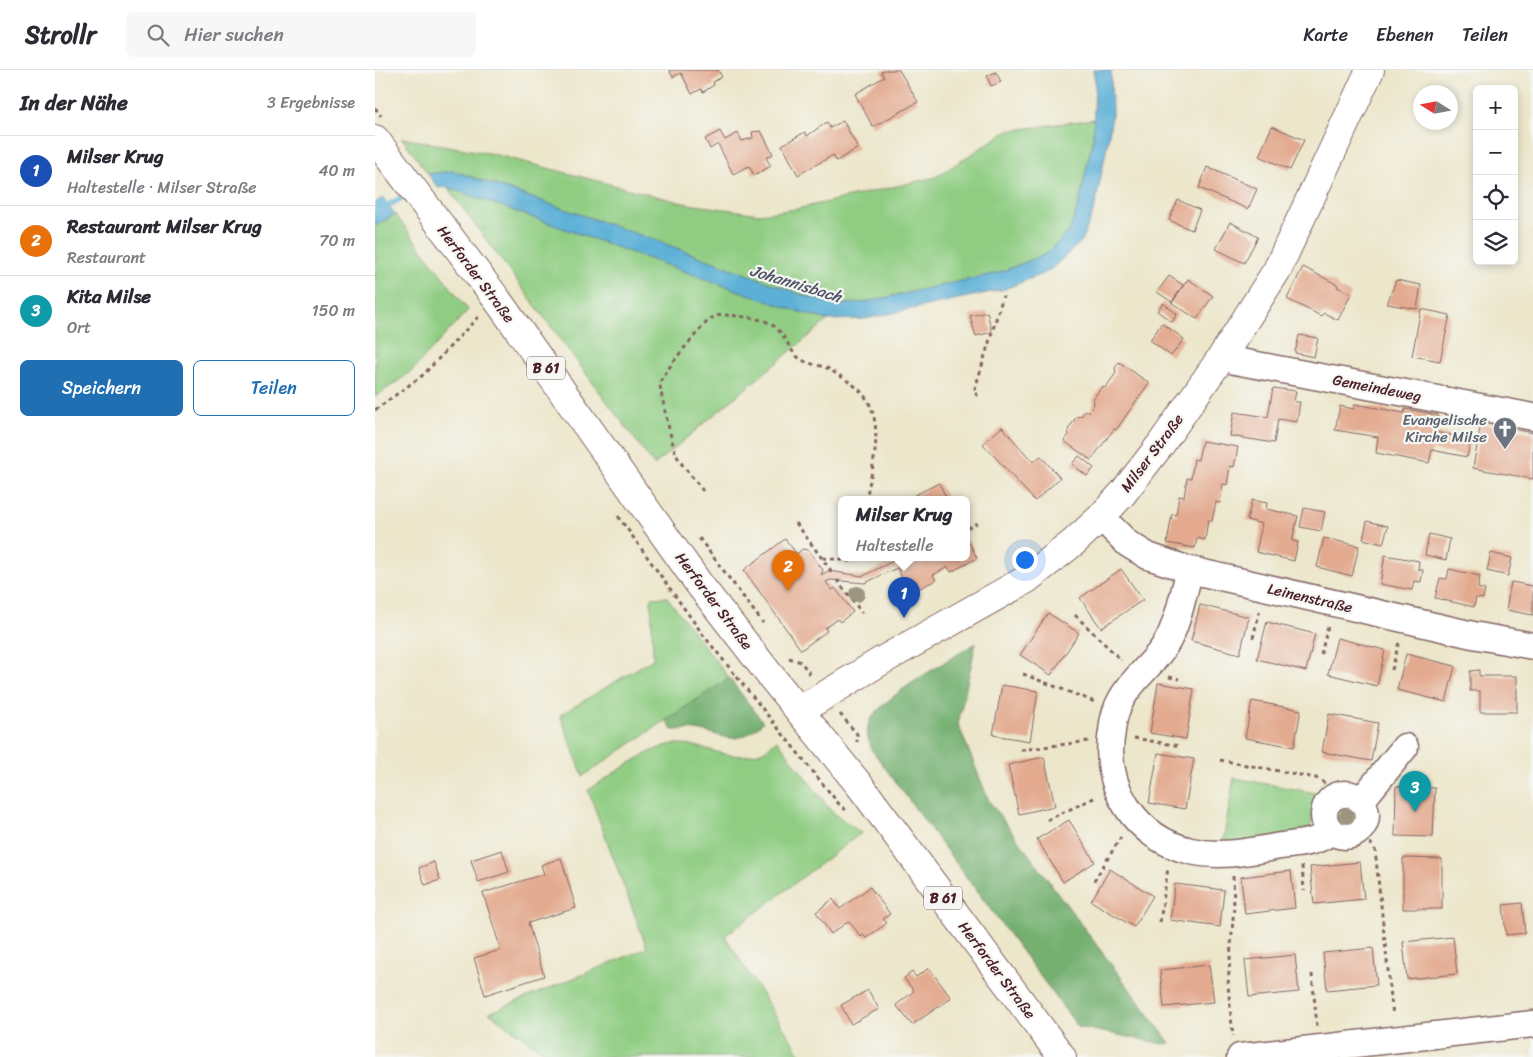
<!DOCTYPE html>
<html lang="de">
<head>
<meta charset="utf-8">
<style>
	body { margin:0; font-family:Sriracha,sans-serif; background:#f7f7f7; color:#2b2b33 }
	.controls { position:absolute; right:15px; top:15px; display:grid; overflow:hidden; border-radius:8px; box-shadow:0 2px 8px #0003 }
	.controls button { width:45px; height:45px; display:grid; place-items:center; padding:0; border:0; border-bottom:1px solid #e1e1e2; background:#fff; color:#2b2b33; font:25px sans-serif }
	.compass { position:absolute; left:1038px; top:15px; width:45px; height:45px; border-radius:50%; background:#fff; box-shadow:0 2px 8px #0003; rotate:281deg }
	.you { position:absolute; left:649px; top:489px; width:18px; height:18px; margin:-12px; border:4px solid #fff; border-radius:50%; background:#1a73e8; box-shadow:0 0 0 8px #1a73e833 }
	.badge { display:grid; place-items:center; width:32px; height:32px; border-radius:50%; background:#1f6fb2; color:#fff; font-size:16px; font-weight:700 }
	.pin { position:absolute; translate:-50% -41px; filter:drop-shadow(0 1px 2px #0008) }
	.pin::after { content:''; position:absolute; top:26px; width:18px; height:15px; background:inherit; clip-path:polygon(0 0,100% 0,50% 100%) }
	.popup { position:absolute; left:463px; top:426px; width:132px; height:65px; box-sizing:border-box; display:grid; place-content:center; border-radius:8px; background:#fff; filter:drop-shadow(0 1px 4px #0005); font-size:16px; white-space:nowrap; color:#7c7c81 }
	.popup b { font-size:19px; color:#2b2b33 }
	.popup::after { content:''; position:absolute; left:50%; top:100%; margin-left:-10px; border:10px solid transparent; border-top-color:#fff }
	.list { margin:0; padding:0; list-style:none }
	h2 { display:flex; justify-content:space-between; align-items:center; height:65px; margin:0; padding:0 20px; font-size:21px }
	h2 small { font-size:16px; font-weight:400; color:#7c7c81 }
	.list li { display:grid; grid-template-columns:32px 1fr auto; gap:15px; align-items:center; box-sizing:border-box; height:70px; padding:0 20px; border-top:1px solid #e1e1e2 }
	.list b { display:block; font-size:19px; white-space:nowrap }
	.list p { margin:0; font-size:16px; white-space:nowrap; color:#7c7c81 }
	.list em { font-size:16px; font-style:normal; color:#7c7c81 }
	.actions { display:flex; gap:10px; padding:15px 20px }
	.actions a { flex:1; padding:11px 0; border:1px solid #1f6fb2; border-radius:8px; text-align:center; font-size:18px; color:#1f6fb2 }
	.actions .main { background:#1f6fb2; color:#fff }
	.icon { flex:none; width:28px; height:28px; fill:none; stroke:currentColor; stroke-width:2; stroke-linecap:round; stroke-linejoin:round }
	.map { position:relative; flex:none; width:1158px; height:987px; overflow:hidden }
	header { display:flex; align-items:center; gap:30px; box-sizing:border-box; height:70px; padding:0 25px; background:#fff; border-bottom:1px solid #e1e1e2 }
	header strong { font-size:24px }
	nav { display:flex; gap:28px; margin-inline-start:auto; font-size:18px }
	.search { width:350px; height:45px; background:#f7f7f7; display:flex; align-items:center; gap:12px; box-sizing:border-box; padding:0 18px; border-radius:8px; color:#7c7c81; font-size:19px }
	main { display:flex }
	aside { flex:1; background:#fff }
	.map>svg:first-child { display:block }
</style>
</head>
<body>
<header>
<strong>Strollr</strong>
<div class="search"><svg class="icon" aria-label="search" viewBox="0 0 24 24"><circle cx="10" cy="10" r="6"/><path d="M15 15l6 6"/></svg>Hier suchen</div>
<nav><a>Karte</a><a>Ebenen</a><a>Teilen</a></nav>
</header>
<main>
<aside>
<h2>In der Nähe<small>3 Ergebnisse</small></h2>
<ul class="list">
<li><span class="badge" style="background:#1a4fb4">1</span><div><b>Milser Krug</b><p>Haltestelle · Milser Straße</p></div><em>40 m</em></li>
<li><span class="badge" style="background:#e8710a">2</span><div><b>Restaurant Milser Krug</b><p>Restaurant</p></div><em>70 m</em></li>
<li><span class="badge" style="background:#0f9aa8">3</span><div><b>Kita Milse</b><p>Ort</p></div><em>150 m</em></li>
</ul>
<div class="actions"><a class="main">Speichern</a><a>Teilen</a></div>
</aside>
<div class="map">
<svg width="1158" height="987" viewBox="0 0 1158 987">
	<rect width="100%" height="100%" fill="#f6f6f2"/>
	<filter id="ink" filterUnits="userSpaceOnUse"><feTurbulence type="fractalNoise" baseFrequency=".02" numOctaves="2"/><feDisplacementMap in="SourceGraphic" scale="10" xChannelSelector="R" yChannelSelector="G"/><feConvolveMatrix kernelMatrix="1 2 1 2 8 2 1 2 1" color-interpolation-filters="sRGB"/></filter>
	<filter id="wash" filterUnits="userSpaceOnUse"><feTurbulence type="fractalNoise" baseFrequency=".0096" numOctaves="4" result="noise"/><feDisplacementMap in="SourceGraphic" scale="20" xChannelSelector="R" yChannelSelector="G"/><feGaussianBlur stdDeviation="1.12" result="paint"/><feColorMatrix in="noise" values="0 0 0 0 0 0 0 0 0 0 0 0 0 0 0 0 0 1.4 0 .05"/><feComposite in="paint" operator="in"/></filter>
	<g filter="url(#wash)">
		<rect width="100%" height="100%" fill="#ece6ca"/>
		<!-- green -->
		<path fill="#90cd83" stroke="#6d7657" d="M719,49L718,68L703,138L694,161L671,184L623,203L486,233L460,235L425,224L285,172L79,101L53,104L27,68L118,84L312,134L385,144L422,139L561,107L632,61Z
			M72,117L418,240L453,250L279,395Z
			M20,144L93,240L36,302L0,327V156Z
			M292,527L354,608L208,706L185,645L278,589L276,528Z
			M402,670L456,741L486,763L350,866L427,987H176L114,943L272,878L213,720C234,707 278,675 300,674C331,673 353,694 386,682C392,680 397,674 402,670Z
			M859,708L941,723L935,760L847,777Z"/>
		<!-- forest -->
		<path fill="#74b071" stroke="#5f684e" d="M601,573L583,654L614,731L795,973L788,974L703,957L496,679C494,671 491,664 493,656C498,631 578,588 601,573Z
			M354,608L388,652C360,679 352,665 321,660C314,659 305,660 297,660L291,650Z"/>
		<!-- water -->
		<path fill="#5bb0d7" stroke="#526881" d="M718,0H736L737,44L734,65L720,137L707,171L674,201L630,219L490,249L453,250L418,240L72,117L63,118L53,104L79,101L285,172L425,224L460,235L486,233L623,203L671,184L694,161L703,138L718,68L720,11Z
			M8,128L20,144L0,156V133Z"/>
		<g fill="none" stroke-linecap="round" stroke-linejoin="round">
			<!-- stream -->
			<path stroke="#5bb0d7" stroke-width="6" d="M0,143L33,124"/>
		</g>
		<g id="blocks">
			<!-- building -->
			<path fill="#e3aa8f" d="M294,0H343L347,7L338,12L339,15L328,22L326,19L317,24L306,3L298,7Z
				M509,0H524L543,32L498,57L480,24L509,7L506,2Z
				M621,2L626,12L616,16L612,6Z
				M468,51L483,78L461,91L458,85L423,105L407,75L430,62L432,66L452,52L455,58Z
				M897,56L929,70L915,100L884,86Z
				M345,61L350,70L363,63L367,71L378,68L377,62L386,61L398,84L391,88L396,96L379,105L374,96L358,104L343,74L335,79L330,69Z
				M832,97L882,119L873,139L824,118Z
				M803,130L825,140L817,160L794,150Z
				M855,152L883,167L869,193L841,179Z
				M928,197L963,215L962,217L976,224L963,250L949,243L946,246L912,229Z
				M794,206L808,215L797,232L782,222Z
				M813,209L838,226L822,249L797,233Z
				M1021,210L1046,215L1042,239L1012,234Z
				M788,233L802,244L797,252L782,241Z
				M1046,239L1075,245L1065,291L1037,286Z
				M612,242L617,262L601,266L595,246Z
				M787,253L809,269L796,286L775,270Z
				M924,265L943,268L939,287L920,283Z
				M744,292L774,313L741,360L739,359L716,390L689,371L694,365L693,360L701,347L706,346L711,340L714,342L719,334L718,329L726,318L731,317L741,303L740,298Z
				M898,318L921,321L919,332H925L922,352L903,349L899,373L855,366L859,342L893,347Z
				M980,334L1029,343L1030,339L1063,345L1060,362L1096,369L1092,387L1057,380L1054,393L1001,383L1003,367L960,360L965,336L979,339Z
				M1106,353L1158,363V409L1098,398Z
				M627,357L658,392L666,386L685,408L660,431L608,374Z
				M827,371L863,377L859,397L855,396L852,415L848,414L845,433L841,432L837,451L833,450L830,470L822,468L820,478L792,473L797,444L801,445L804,426L809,427L812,408H816L819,389L823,390Z
				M704,386L719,398L712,406L697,394Z
				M564,413L572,429H539L538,426Z
				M877,430L892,433L891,439L923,446L917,471L923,472L919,491L881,482L887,454L872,450Z
				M929,438L950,442L946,461L925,457Z
				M992,451L1013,456L1008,474L988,469Z
				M1054,464L1075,469L1071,490L1050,485Z
				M592,468L602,488L576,502L573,497L558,505L561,510L535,523L522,498L490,513L455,510L451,512L457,520L460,518L478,542L465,552L463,549L450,558L452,561L426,580L369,500L410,469L422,484L427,479L433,480L448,500L446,505L453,501L488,506L518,491L516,487H592Z
				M949,468L984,476L977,506L942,497Z
				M1116,483L1137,488L1133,506L1112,501Z
				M1010,485L1044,491L1043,499L1048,500L1046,512L1039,511L1037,520L1005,514Z
				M746,499L768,530L726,558L705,528Z
				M1074,499L1105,506L1103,518L1110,520L1108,529L1101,528L1099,537L1060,528L1065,508L1072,509Z
				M1136,512L1158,516V545L1131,540Z
				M825,535L874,547L865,584L816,571Z
				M673,543L704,563L676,605L645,585Z
				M892,552L940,564L931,601L882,589Z
				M962,568L1010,580L1002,616L953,604Z
				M1031,584L1080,596L1071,632L1022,620Z
				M1104,600V606H1142V642H1105V621H1095V601Z
				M783,613L819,619L811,669L775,663Z
				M627,615L663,621L655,671L618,665Z
				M877,631L926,640L919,677L870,668Z
				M954,644L1003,653L996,691L947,682Z
				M783,683L819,689L810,739L774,733Z
				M669,687L680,736L644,744L633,695Z
				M1021,716L1060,718L1058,767L1020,766Z
				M694,750L720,792L688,812L662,769Z
				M127,780L134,802L103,812L96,790Z
				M186,788L201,838L153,853L169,906L110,925L99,888L126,880L108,823L169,804L166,795Z
				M1028,788L1067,789V839H1028Z
				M59,792L65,810L50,815L44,798Z
				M985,792L989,829L939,834L935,797Z
				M735,799L778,826L759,857L716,831Z
				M916,801L920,838L870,844L866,807Z
				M800,814L849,820L845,857L795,850Z
				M495,817L515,844L508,849L512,853L491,868L488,865L486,867L474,851L456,864L441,842L458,829L465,839Z
				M1147,833L1150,863L1131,865L1128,835Z
				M1078,867L1082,904L1032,909L1028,872Z
				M998,878L1002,915L952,920L948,883Z
				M920,885L924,922L874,927L870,890Z
				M834,895L839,932L789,937L785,900Z
				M554,898L576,928L537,955L521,935L539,921L529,908L537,902L541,907Z
				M493,920L504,939L476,954L466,935Z"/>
		</g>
	</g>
	<g filter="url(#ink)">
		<use href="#blocks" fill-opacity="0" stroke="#836563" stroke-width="1"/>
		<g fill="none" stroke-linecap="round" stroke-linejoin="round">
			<defs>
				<path id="minor" d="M848,285L860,291L1158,347
					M726,447L753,474L773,486L815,500L1098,565L1158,576
					M815,500C808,523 804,551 792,572C780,593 759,607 747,628C741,638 738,650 737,661C727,716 760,768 816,781C846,788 876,781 906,776C918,774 932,774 943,769C948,768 952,764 956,761
					M949 745a21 21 0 1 1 42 0a21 21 0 1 1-42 0Z
					M986,731L1030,677
					M865,987L1158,954"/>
				<path id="major" d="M0,69L121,228L324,514L394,604L486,717L687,987
					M424,641L508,590L652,509L699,472L726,447L748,423L786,374L848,285L902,200L995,0"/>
			</defs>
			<!-- minor casing -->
			<use href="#minor" stroke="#836563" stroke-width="29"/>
			<!-- major casing -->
			<use href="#major" stroke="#836563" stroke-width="30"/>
			<!-- path -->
			<path stroke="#836563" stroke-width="3" stroke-dasharray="4 4" stroke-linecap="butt" d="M0,38L6,46
				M603,326L599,322L628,226
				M0,340L48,305L105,245
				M328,421C320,409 307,397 301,384C298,378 285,321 285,314C286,304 326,257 335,249C337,248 340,247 342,246C350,243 378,248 387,250C414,259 410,282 429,291C437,295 446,295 454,299C463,305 474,311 482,318C513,344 498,396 491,429
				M243,446L329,566L464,734L472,741
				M421,453L457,502
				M592,458L602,453
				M324,468L388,553
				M448,488L475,491L478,487
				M462,510L487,543
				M700,545L746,590
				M878,568L885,539
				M946,584L953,556
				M414,588L426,592L437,607
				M1017,600L1024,572
				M648,604L720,632
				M794,607L804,609
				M465,644L482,664V672
				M759,668L805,676
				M646,680L714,671
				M845,690L941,708L948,712L960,726
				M672,750L721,727
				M986,759L1000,780L1018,946
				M927,796L929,821
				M858,806L859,836L853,915L858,966
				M719,811L746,767
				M785,852L793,798
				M937,904L942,956"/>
			<!-- minor -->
			<use href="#minor" stroke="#fff" stroke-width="26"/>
			<!-- major -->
			<use href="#major" stroke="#fff" stroke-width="28"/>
		</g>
		<!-- trees -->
		<g fill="#9e9581">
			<circle cx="482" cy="524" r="8"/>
			<circle cx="972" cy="746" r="8"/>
		</g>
	</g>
	<!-- icons -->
	<defs>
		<symbol id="church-pin" viewBox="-11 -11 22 30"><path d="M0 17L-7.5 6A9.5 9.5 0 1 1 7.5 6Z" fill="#6b7280" stroke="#f6f6f2"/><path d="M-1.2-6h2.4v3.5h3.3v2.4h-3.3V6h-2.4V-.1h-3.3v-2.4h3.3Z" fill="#fff"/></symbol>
	</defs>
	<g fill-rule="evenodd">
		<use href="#church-pin" x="1116" y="345" width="28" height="38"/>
	</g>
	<g text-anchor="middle" stroke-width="4.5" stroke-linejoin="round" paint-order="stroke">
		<!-- shield labels -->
		<g fill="#f6f6f2" stroke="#7e6067" stroke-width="1">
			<rect x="152" y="286.5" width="38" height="23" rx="4"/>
			<rect x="549" y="816.5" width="38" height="23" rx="4"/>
		</g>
		<g font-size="14" font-weight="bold" fill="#4a1f2b">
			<text x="171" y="303">B 61</text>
			<text x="568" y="833">B 61</text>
		</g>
		<!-- street labels -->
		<g font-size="15" fill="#4a1f2b" stroke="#f6f6f2">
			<text transform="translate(101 204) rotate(53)" y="5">Herforder Straße</text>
			<text transform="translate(1002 318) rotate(11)" y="5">Gemeindeweg</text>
			<text transform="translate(777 383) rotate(-53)" y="5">Milser Straße</text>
			<text transform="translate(935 528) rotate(13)" y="5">Leinenstraße</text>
			<text transform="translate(339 531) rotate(53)" y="5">Herforder Straße</text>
			<text transform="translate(622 900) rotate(53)" y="5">Herforder Straße</text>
		</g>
		<!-- worship labels -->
		<g font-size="15" fill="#5b616d" stroke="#f6f6f2" text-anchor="end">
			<text x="1112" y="355">Evangelische<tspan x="1112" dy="17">Kirche Milse</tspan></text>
		</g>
		<!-- water labels -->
		<g font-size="16" font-style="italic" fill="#505267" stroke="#f6f6f2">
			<text transform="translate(421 213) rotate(17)" y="6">Johannisbach</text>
		</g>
	</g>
</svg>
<div class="controls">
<button>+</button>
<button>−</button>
<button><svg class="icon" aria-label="locate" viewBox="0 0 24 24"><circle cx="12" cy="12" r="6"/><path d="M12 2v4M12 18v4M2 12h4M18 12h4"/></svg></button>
<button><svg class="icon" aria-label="layers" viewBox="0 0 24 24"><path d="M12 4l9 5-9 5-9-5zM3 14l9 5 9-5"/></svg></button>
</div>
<svg class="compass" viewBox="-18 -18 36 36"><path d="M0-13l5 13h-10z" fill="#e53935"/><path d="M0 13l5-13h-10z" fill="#7c7c81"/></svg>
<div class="you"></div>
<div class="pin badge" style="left:529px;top:548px;background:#1a4fb4">1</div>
<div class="popup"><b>Milser Krug</b>Haltestelle</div>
<div class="pin badge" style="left:413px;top:521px;background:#e8710a">2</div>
<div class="pin badge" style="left:1040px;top:742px;background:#0f9aa8">3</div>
</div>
</main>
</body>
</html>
